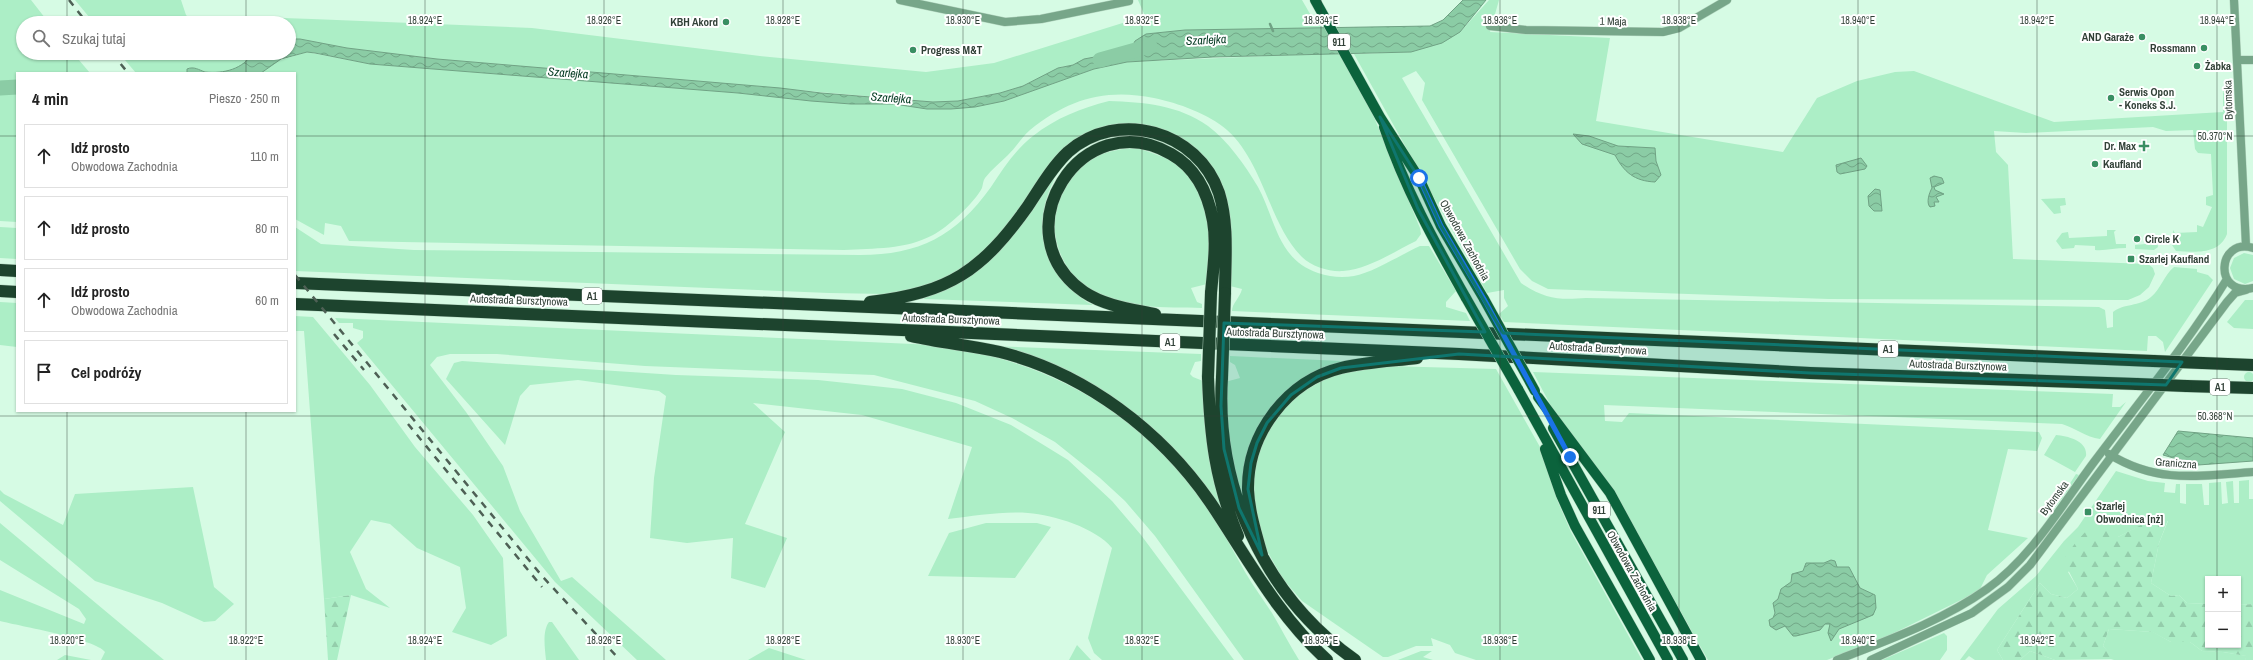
<!DOCTYPE html>
<html lang="pl">
<head>
<meta charset="utf-8">
<style>
	body { margin:0; font-family:"Archivo Narrow",sans-serif; background:#f2f2f2; color:#222 }
	.controls { position:absolute; right:12px; bottom:12px; display:grid; overflow:hidden; border-radius:0px; box-shadow:0 1px 3px #0004 }
	.controls button { width:36px; height:36px; display:grid; place-items:center; padding:0; border:0; border-bottom:1px solid #e0e0e0; background:#fff; color:#222; font:20px sans-serif }
	.stop { position:absolute; width:12px; height:12px; margin:-9px; border:3px solid #1a73e8; border-radius:50%; background:#fff }
	.stop.end { background:#1a73e8; border-color:#fff; box-shadow:0 1px 4px #0008 }
	.list { margin:0; padding:0; list-style:none }
	h2 { display:flex; justify-content:space-between; align-items:center; height:52px; margin:0; padding:0 16px; font-size:17px }
	h2 small { font-size:13px; font-weight:400; color:#767676 }
	.list li { display:grid; grid-template-columns:26px 1fr auto; gap:12px; align-items:center; box-sizing:border-box; height:64px; margin:0 8px 8px; padding:0 8px; border:1px solid #e0e0e0; border-radius:0px }
	.list b { display:block; font-size:15px; white-space:nowrap }
	.list p { margin:0; font-size:13px; white-space:nowrap; color:#767676 }
	.list em { font-size:13px; font-style:normal; color:#767676 }
	.icon { flex:none; width:22px; height:22px; fill:none; stroke:currentColor; stroke-width:2; stroke-linecap:round; stroke-linejoin:round }
	.map { position:relative; flex:none; width:2253px; height:660px; overflow:hidden }
	.search { position:absolute; background:#fff; box-shadow:0 1px 3px #0004; left:16px; top:16px; width:280px; height:44px; display:flex; align-items:center; gap:10px; box-sizing:border-box; padding:0 14px; border-radius:22px; color:#767676; font-size:15px }
	.panel { position:absolute; background:#fff; box-shadow:0 1px 3px #0004; left:16px; top:72px; width:280px; height:340px; border-radius:0px }
	.map>svg:first-child { display:block }
</style>
</head>
<body>
<div class="map">
<svg width="2253" height="660" viewBox="0 0 2253 660">
	<defs>
		<pattern id="forest-firs" width="22" height="20" patternUnits="userSpaceOnUse"><rect width="22" height="20" fill="#aceec6"/><path d="M5 1l3.5 6h-7zM16 11l3.5 6h-7z" fill="#94cdab"/></pattern>
		<pattern id="water-waves" width="16" height="10" patternUnits="userSpaceOnUse"><rect width="16" height="10" fill="#8bcca5"/><path d="M0 5q4-4 8 0t8 0" fill="none" stroke="#72a787"/></pattern>
	</defs>
	<rect width="100%" height="100%" fill="#d6fbe4"/>
	<!-- green -->
	<path fill="#aceec6" d="M0,0H31L49,23H23V53H73L90,73H17V222L0,221Z
		M75,0H181L186,15L194,23H94Z
		M1138,0H1302L1313,19L1323,29L1185,30L1147,34L1135,41L1128,55L1116,53L1096,57L1073,65L1061,67L1023,86L1000,93L958,101L934,102L437,59L347,48L300,39H289V23H261L283,18L312,19L532,28L760,56L926,72L994,63L1145,16Z
		M1489,0H1499L1490,32L1610,38L1596,121L1783,152L1817,98L1857,81L1895,72L1914,71L2054,122L2223,112V89L2227,90V234C2219,255 2195,252 2176,251L2172,245L2173,230L2175,233L2197,232V225L2203,227L2212,207L2206,205V197L2213,195L2211,154L2198,153L2195,149L2193,130L2166,131L2153,127L2026,133L1994,131L1996,152L2008,165L2013,259L2148,264L2153,268L2155,274L2149,287L2140,295L2128,300L1829,299L1548,289L1532,281L1520,269L1422,100L1425,83L1416,71L1402,78L1521,283C1545,299 1558,300 1586,298L2099,307L2105,310L2107,328L2113,327V312C2124,303 2139,307 2151,297C2161,289 2164,275 2174,267L2197,269V272L2208,275L2213,280L2165,352L2163,342L2156,336H2148L2147,351L1504,322L1499,314L1508,306L1504,298V290L1487,293L1354,54L1411,52L1460,32Z
		M307,52L370,64L738,93L811,101L851,104H894L927,109L975,107L1004,101L1094,69L1127,62L1339,53L1371,110L1420,228L1421,234L1416,241C1393,252 1369,269 1343,271C1330,272 1312,267 1302,257C1269,224 1264,163 1227,130C1209,114 1178,103 1154,98C1106,88 1068,99 1030,130C1022,137 1016,147 1008,155C1001,162 992,169 985,178C983,181 983,184 982,188C975,202 947,228 933,235C905,250 874,248 844,250L349,241L341,226L325,223L324,235L295,219V73H261L274,62Z
		M119,53H253C243,69 225,74 206,72C199,71 194,68 187,69V73H136Z
		M1109,101C1143,102 1179,105 1208,126C1228,141 1245,165 1258,187C1276,220 1277,259 1318,273C1330,277 1342,278 1354,276C1372,273 1402,254 1420,246H1429L1456,291L1446,302V307L1466,313L1470,321L1232,311C1232,303 1240,298 1242,289L1230,286L1227,208L1181,139L1095,132L974,262L939,282L907,291L885,294L829,293L295,271V227L321,244L414,250L860,255C919,255 956,236 991,187C1003,169 1015,150 1033,136C1056,118 1081,108 1109,101Z
		M1135,147L1174,161L1196,183L1208,217L1210,252L1207,284L1191,288L1197,302L1202,304V308C1168,307 1116,310 1087,288C1053,262 1044,216 1068,181C1071,176 1074,169 1079,166C1096,153 1115,150 1135,147Z
		M1053,179L1054,180C1035,218 1040,257 1070,287C1077,294 1084,302 1094,305L924,299L926,296L952,287L980,269Z
		M2065,198L2066,205L2060,206L2061,213L2054,214L2041,199Z
		M0,227L17,228V259L0,258Z
		M2107,230H2116L2114,232L2116,244H2126V248C2115,248 2105,251 2095,250V246L2075,245L2074,248L2062,249L2056,241L2062,233L2068,232L2069,238L2107,236Z
		M2151,240L2157,241L2158,247L2154,250L2135,249V245L2145,244Z
		M2244,253L2253,255V281L2245,284L2234,279L2230,268L2234,258Z
		M2245,300H2253V329L2234,328L2227,322Z
		M0,302L17,303V347L0,345Z
		M295,316L313,317L370,385L415,447L473,515L503,558L507,636L491,645L452,632L466,608L460,567L417,548L390,524L371,520L350,552L366,589L390,608L351,595L324,599L304,331H295Z
		M335,318L935,345C1037,359 1123,402 1189,482C1212,509 1228,542 1245,572C1253,586 1263,599 1272,613C1281,628 1289,644 1299,660H1244L1155,536L1125,501L1100,478L1055,442L1012,418L975,401L874,375L645,366L497,354H450L437,357L430,365L466,412L503,466L520,511L561,581L572,577L666,660H637L555,582L357,343L363,338V331L353,328V323H339Z
		M991,346L1201,354V361L1195,362L1190,374L1193,377L1203,381L1207,442L1224,513L1112,400Z
		M1230,356L1342,361L1341,363L1329,367L1254,436L1246,457L1242,487L1246,514L1231,464L1225,382L1240,378L1235,365L1230,362Z
		M462,361L676,375L818,380L902,389L956,403L1011,425L1068,460L1112,501L1141,535L1234,660H1102L1094,653L1088,638L1112,548C1096,528 1054,515 1028,513C1002,511 974,516 948,519L972,447L862,415L753,403L785,432L745,524L787,538L765,588L731,578L733,538L687,543L650,538L654,478L666,396L659,391L578,380L530,385L520,396L505,445L446,379L454,363Z
		M1387,366L1496,369L1540,447L1558,502L1571,532L1642,660H1476L1455,653L1450,645L1431,638L1433,646H1416L1388,657H1383L1302,601L1283,579L1265,547L1255,515L1253,478L1260,446L1282,410L1301,393L1327,378L1348,371Z
		M1533,372L2113,394L2112,407H2120L2126,402L2100,439C2086,437 2075,428 2062,424L1604,405L1605,421L1622,422L1629,413L2039,432L2042,438L2037,451L2008,449L1988,530L2028,538L1987,575L1980,589L1965,598L1892,634L1827,660H1708L1608,482L1584,453L1551,406Z
		M2244 377a5 5 0 1 1 10 0a5 5 0 1 1-10 0Z
		M2056,435C2068,436 2088,441 2086,456L2075,472L2044,455Z
		M2116,471L2148,481L2165,483L2164,492L2175,493L2176,484H2180V503L2186,504V484H2202L2204,505H2209V483L2221,482L2222,504L2228,503L2226,482L2233,481L2234,503H2239V481L2249,480V499H2253V604L2238,605V579H2208V604L2187,603L2179,595L2171,596L2151,583L2159,543L2168,521L2138,527L2118,537L2068,572L2078,589L2067,598L2051,594L2040,583L1997,650L2003,660H1975L1969,656L1965,660H1960L1998,609L2036,576L2064,541L2078,527Z
		M2076,474L2079,475L2052,512Z
		M193,487L214,587L234,604L215,621L204,622L162,603L95,581L0,501V490L4,494L63,525L75,494Z
		M0,523L164,660H101L105,652C96,639 19,626 0,621V590L84,624L86,619L79,609L0,560Z
		M986,523H1037L1051,527L1015,578L928,576L949,533Z
		M549,622H552L579,660H546C545,649 542,631 549,622Z
		M2109,629L2153,632L2171,642H2190L2202,651L2223,652L2247,656L2245,660H2111L2114,659L2103,646Z
		M1944,633L1947,636V650L1940,660H1882Z
		M1077,645L1091,660H1069Z
		M769,648L806,660H748Z
		M1421,651H1432L1423,657L1433,660H1398Z
		M2030,651L2055,660H2020Z
		M65,655L91,660H57Z"/>
	<!-- forest -->
	<path fill="url(#forest-firs)" d="M2162,514L2168,520L2159,543L2151,583L2171,596L2179,595L2187,603L2208,604V645H2238V605L2253,604V660H2245L2246,656L2223,652L2202,651L2190,642H2171L2152,632L2109,629L2103,646L2115,659L2055,660L2030,651L2020,660H2003L1997,650L2040,583L2051,594L2067,598L2078,589L2063,560L2076,542L2087,530H2111L2118,537Z
		M351,595L337,660H328L324,599Z"/>
	<!-- water -->
	<path fill="url(#water-waves)" stroke="#70a284" d="M1463,0H1486L1460,32L1442,43L1411,52L1213,57L1127,62L1094,69L1004,101L975,107L951,109H927L894,104H851L811,101L738,93L370,64L315,53L307,52L281,59L261,73H187V69C194,66 199,70 205,72C224,74 243,69 253,53H289V39H300L347,48L437,59L780,88L821,93L933,102L958,101L1000,93L1023,86L1058,68L1073,65L1084,59L1116,53L1128,55L1135,41L1146,34L1185,30L1430,26L1443,20Z
		M1573,134L1589,136L1618,146L1655,148L1656,161L1661,175L1655,182C1634,181 1624,172 1615,155L1582,144Z
		M1861,158L1867,166L1865,169L1840,174L1837,172L1836,165Z
		M1934,176L1942,178L1944,183L1934,187L1935,190L1944,194L1936,197L1939,202H1934L1935,206L1930,207C1926,203 1929,193 1932,188L1930,178Z
		M1875,189L1880,190L1882,211H1874L1869,206L1868,196Z
		M2178,431L2253,438V461L2198,465L2163,455Z
		M1831,560L1835,561L1837,567H1849L1860,588L1875,595L1876,608L1873,615L1839,629L1831,641L1828,633L1830,624H1825L1820,630L1796,636H1793L1785,626L1776,630L1770,626L1769,620L1773,618L1775,613L1773,603L1778,599L1781,589L1791,582L1792,574L1803,571L1806,563H1824Z"/>
	<g fill="none" stroke-linecap="round" stroke-linejoin="round">
		<!-- stream -->
		<path stroke="#70a284" stroke-width="2.5" d="M1270,24L1273,31"/>
		<!-- river -->
		<path stroke="#8bcca5" stroke-width="15" d="M1100,60L1150,46
			M0,88L17,87"/>
		<defs>
			<path id="minor" d="M900,0L1005,22L1041,19L1129,1
				M2234,0L2246,246
				M1490,26L1526,30L1663,32L1679,28L1727,0
				M2238,60H2253
				M2253,248C2217,237 2213,297 2253,288
				M2109,454C2157,484 2199,476 2253,472
				M1837,660C1888,640 1942,621 1987,589C2032,557 2061,506 2094,462C2139,402 2188,343 2227,279
				M1871,660L1972,613L2008,587L2030,565L2227,302L2235,293L2246,290"/>
			<path id="major" d="M1315,0L1380,117L1419,178L1441,226L1484,299
				M1384,127C1404,187 1435,243 1466,298
				M1518,389L1668,660
				M1538,397L1610,493L1701,660
				M1553,428L1683,660
				M1545,449L1561,495L1575,526L1650,660"/>
			<path id="highway" d="M0,270L17,271
				M295,283L2154,361
				M0,291L17,292
				M870,302C949,293 982,271 1028,206C1040,188 1052,167 1068,152C1118,108 1198,131 1219,193C1229,225 1225,261 1225,293
				M295,304L1459,354L1810,373L2137,384
				M1155,314C1131,309 1105,306 1084,292C999,233 1082,102 1171,154C1196,168 1208,193 1213,221C1217,244 1213,270 1211,293
				M911,336C940,343 970,345 1000,352C1085,373 1161,431 1210,502C1247,557 1277,615 1327,660
				M2202,363L2253,365
				M1208,377C1210,436 1215,480 1238,536
				M1222,377C1215,487 1264,596 1355,660
				M2186,386L2253,388
				M1262,555C1256,534 1249,512 1248,490C1247,434 1287,381 1341,368C1366,362 1392,361 1417,358"/>
		</defs>
		<!-- minor casing -->
		<use href="#minor" stroke="#b5d6c1" stroke-width="9"/>
		<!-- major casing -->
		<use href="#major" stroke="#b5d6c1" stroke-width="11"/>
		<!-- highway casing -->
		<use href="#highway" stroke="#b5d6c1" stroke-width="13"/>
		<!-- minor -->
		<use href="#minor" stroke="#77a689" stroke-width="8"/>
		<!-- major -->
		<use href="#major" stroke="#0b633c" stroke-width="10"/>
		<!-- highway -->
		<use href="#highway" stroke="#1d442e" stroke-width="12"/>
		<!-- rail -->
		<path stroke="#4e6055" stroke-width="2.5" stroke-dasharray="7 7" stroke-linecap="butt" d="M69,0L87,23
			M112,53L128,73
			M295,275L542,576L620,660
			M334,334L364,370
			M408,424L542,587"/>
		<defs>
			<path id="major-bridge" d="M1466,298L1518,389
				M1484,299L1535,391"/>
			<path id="highway-bridge" d="M2154,361L2202,363
				M1208,377L1211,293
				M1222,377L1225,293
				M2137,384L2186,386"/>
		</defs>
		<!-- major-bridge casing -->
		<use href="#major-bridge" stroke="#b5d6c1" stroke-width="11" stroke-linecap="butt"/>
		<!-- highway-bridge casing -->
		<use href="#highway-bridge" stroke="#b5d6c1" stroke-width="13" stroke-linecap="butt"/>
		<!-- major-bridge -->
		<use href="#major-bridge" stroke="#0b633c" stroke-width="10"/>
		<!-- highway-bridge -->
		<use href="#highway-bridge" stroke="#1d442e" stroke-width="12"/>
	</g>
	<g fill="none" stroke-linecap="round" stroke-linejoin="round">
		<!-- route -->
		<path stroke="#1a73e8" stroke-width="5" d="M1419,178L1441,226L1484,299L1570,457"/>
	</g>
	<!-- marked area -->
	<path fill="#0f766e" fill-opacity="0.2" stroke="#0f766e" stroke-width="3" stroke-linejoin="round" d="M1380,117L1419,178L1441,226L1503,333L2182,362L2166,385L1810,373L1459,354L1341,368L1317,377L1291,395L1267,423L1257,443L1251,463L1248,489L1262,555L1239,508L1224,449L1221,406L1224,323L1485,332L1418,209Z"/>
	<!-- ticks -->
	<path fill="none" stroke="#314037" stroke-width="1" stroke-opacity="0.45" d="M67,0V23M246,0V23M425,0V660M604,0V660M783,0V660M963,0V660M1142,0V660M1321,0V660M1500,0V660M1679,0V660M1858,0V660M2037,0V660M2217,0V579M67,53V73M246,53V73M0,136H17M295,136H2253M67,411V660M246,411V660M0,416H2253M2217,645V660"/>
	<!-- markers -->
	<g fill="#398e62" stroke="#fff" stroke-width="1.5">
		<circle cx="726" cy="22" r="4"/>
		<circle cx="2142" cy="37" r="4"/>
		<circle cx="2204" cy="48" r="4"/>
		<circle cx="913" cy="50" r="4"/>
		<circle cx="2197" cy="66" r="4"/>
		<circle cx="2111" cy="98" r="4"/>
		<path d="M2142 140h4v4h4v4h-4v4h-4v-4h-4v-4h4z"/>
		<circle cx="2095" cy="164" r="4"/>
		<circle cx="2137" cy="239" r="4"/>
		<rect x="2127" y="255" width="8" height="8" rx="2"/>
		<rect x="2084" y="508" width="8" height="8" rx="2"/>
	</g>
	<g text-anchor="middle" stroke-width="4" stroke-linejoin="round" paint-order="stroke">
		<!-- shield labels -->
		<g fill="#fff" stroke="#6f7973" stroke-width="1">
			<rect x="1328" y="34" width="22" height="16" rx="3"/>
			<rect x="582" y="288" width="20" height="16" rx="3"/>
			<rect x="1160" y="334" width="20" height="16" rx="3"/>
			<rect x="1878" y="341" width="20" height="16" rx="3"/>
			<rect x="2210" y="379" width="20" height="16" rx="3"/>
			<rect x="1588" y="502" width="22" height="16" rx="3"/>
		</g>
		<g font-size="10" font-weight="bold" fill="#314037">
			<text x="1339" y="46">911</text>
			<text x="592" y="300">A1</text>
			<text x="1170" y="346">A1</text>
			<text x="1888" y="353">A1</text>
			<text x="2220" y="391">A1</text>
			<text x="1599" y="514">911</text>
		</g>
		<!-- street labels -->
		<g font-size="11" fill="#314037" stroke="#fff">
			<text transform="translate(1613 21) rotate(1)" y="4">1 Maja</text>
			<text transform="translate(2228 100) rotate(-92)" y="4">Bytomska</text>
			<text transform="translate(1465 240) rotate(61)" y="4">Obwodowa Zachodnia</text>
			<text transform="translate(519 300) rotate(2)" y="4">Autostrada Bursztynowa</text>
			<text transform="translate(951 319) rotate(2)" y="4">Autostrada Bursztynowa</text>
			<text transform="translate(1275 333) rotate(2)" y="4">Autostrada Bursztynowa</text>
			<text transform="translate(1598 348) rotate(3)" y="4">Autostrada Bursztynowa</text>
			<text transform="translate(1958 365) rotate(2)" y="4">Autostrada Bursztynowa</text>
			<text transform="translate(2176 463) rotate(4)" y="4">Graniczna</text>
			<text transform="translate(2054 498) rotate(-54)" y="4">Bytomska</text>
			<text transform="translate(1632 571) rotate(61)" y="4">Obwodowa Zachodnia</text>
		</g>
		<!-- poi labels -->
		<g font-size="11" font-weight="bold" fill="#314037" stroke="#fff" text-anchor="start">
			<text x="718" y="26" text-anchor="end">KBH Akord</text>
			<text x="2134" y="41" text-anchor="end">AND Garaże</text>
			<text x="2196" y="52" text-anchor="end">Rossmann</text>
			<text x="921" y="54">Progress M&amp;T</text>
			<text x="2205" y="70">Żabka</text>
			<text x="2119" y="96">Serwis Opon<tspan x="2119" dy="13">- Koneks S.J.</tspan></text>
			<text x="2136" y="150" text-anchor="end">Dr. Max</text>
			<text x="2103" y="168">Kaufland</text>
			<text x="2145" y="243">Circle K</text>
			<text x="2139" y="263">Szarlej Kaufland</text>
			<text x="2096" y="510">Szarlej<tspan x="2096" dy="13">Obwodnica [nż]</tspan></text>
		</g>
		<!-- water labels -->
		<g font-size="12" font-style="italic" fill="#023920" stroke="#fff">
			<text transform="translate(1206 40) rotate(-3)" y="4">Szarlejka</text>
			<text transform="translate(568 73) rotate(4)" y="4">Szarlejka</text>
			<text transform="translate(891 98) rotate(4)" y="4">Szarlejka</text>
		</g>
	</g>
	<g font-size="10" text-anchor="middle" fill="#314037" stroke="#fff" stroke-width="4" stroke-linejoin="round" paint-order="stroke">
		<text x="425" y="24">18.924°E</text>
		<text x="604" y="24">18.926°E</text>
		<text x="783" y="24">18.928°E</text>
		<text x="963" y="24">18.930°E</text>
		<text x="1142" y="24">18.932°E</text>
		<text x="1321" y="24">18.934°E</text>
		<text x="1500" y="24">18.936°E</text>
		<text x="1679" y="24">18.938°E</text>
		<text x="1858" y="24">18.940°E</text>
		<text x="2037" y="24">18.942°E</text>
		<text x="2217" y="24">18.944°E</text>
		<text x="2215" y="140">50.370°N</text>
		<text x="2215" y="420">50.368°N</text>
		<text x="67" y="644">18.920°E</text>
		<text x="246" y="644">18.922°E</text>
		<text x="425" y="644">18.924°E</text>
		<text x="604" y="644">18.926°E</text>
		<text x="783" y="644">18.928°E</text>
		<text x="963" y="644">18.930°E</text>
		<text x="1142" y="644">18.932°E</text>
		<text x="1321" y="644">18.934°E</text>
		<text x="1500" y="644">18.936°E</text>
		<text x="1679" y="644">18.938°E</text>
		<text x="1858" y="644">18.940°E</text>
		<text x="2037" y="644">18.942°E</text>
	</g>
</svg>
<div class="controls">
<button>+</button>
<button>−</button>
</div>
<div class="stop" style="left:1419px;top:178px"></div>
<div class="stop end" style="left:1570px;top:457px"></div>
<div class="search"><svg class="icon" aria-label="search" viewBox="0 0 24 24"><circle cx="10" cy="10" r="6"/><path d="M15 15l6 6"/></svg>Szukaj tutaj</div>
<section class="panel">
<h2>4 min<small>Pieszo · 250 m</small></h2>
<ul class="list">
<li><svg class="icon" aria-label="ahead" viewBox="0 0 24 24"><path d="M12 20V5M6 11l6-6 6 6"/></svg><div><b>Idź prosto</b><p>Obwodowa Zachodnia</p></div><em>110 m</em></li>
<li><svg class="icon" aria-label="ahead" viewBox="0 0 24 24"><path d="M12 20V5M6 11l6-6 6 6"/></svg><div><b>Idź prosto</b></div><em>80 m</em></li>
<li><svg class="icon" aria-label="ahead" viewBox="0 0 24 24"><path d="M12 20V5M6 11l6-6 6 6"/></svg><div><b>Idź prosto</b><p>Obwodowa Zachodnia</p></div><em>60 m</em></li>
<li><svg class="icon" aria-label="arrive" viewBox="0 0 24 24"><path d="M6 21V4h12l-3 4 3 4H6"/></svg><div><b>Cel podróży</b></div></li>
</ul>
</section>
</div>
</body>
</html>
